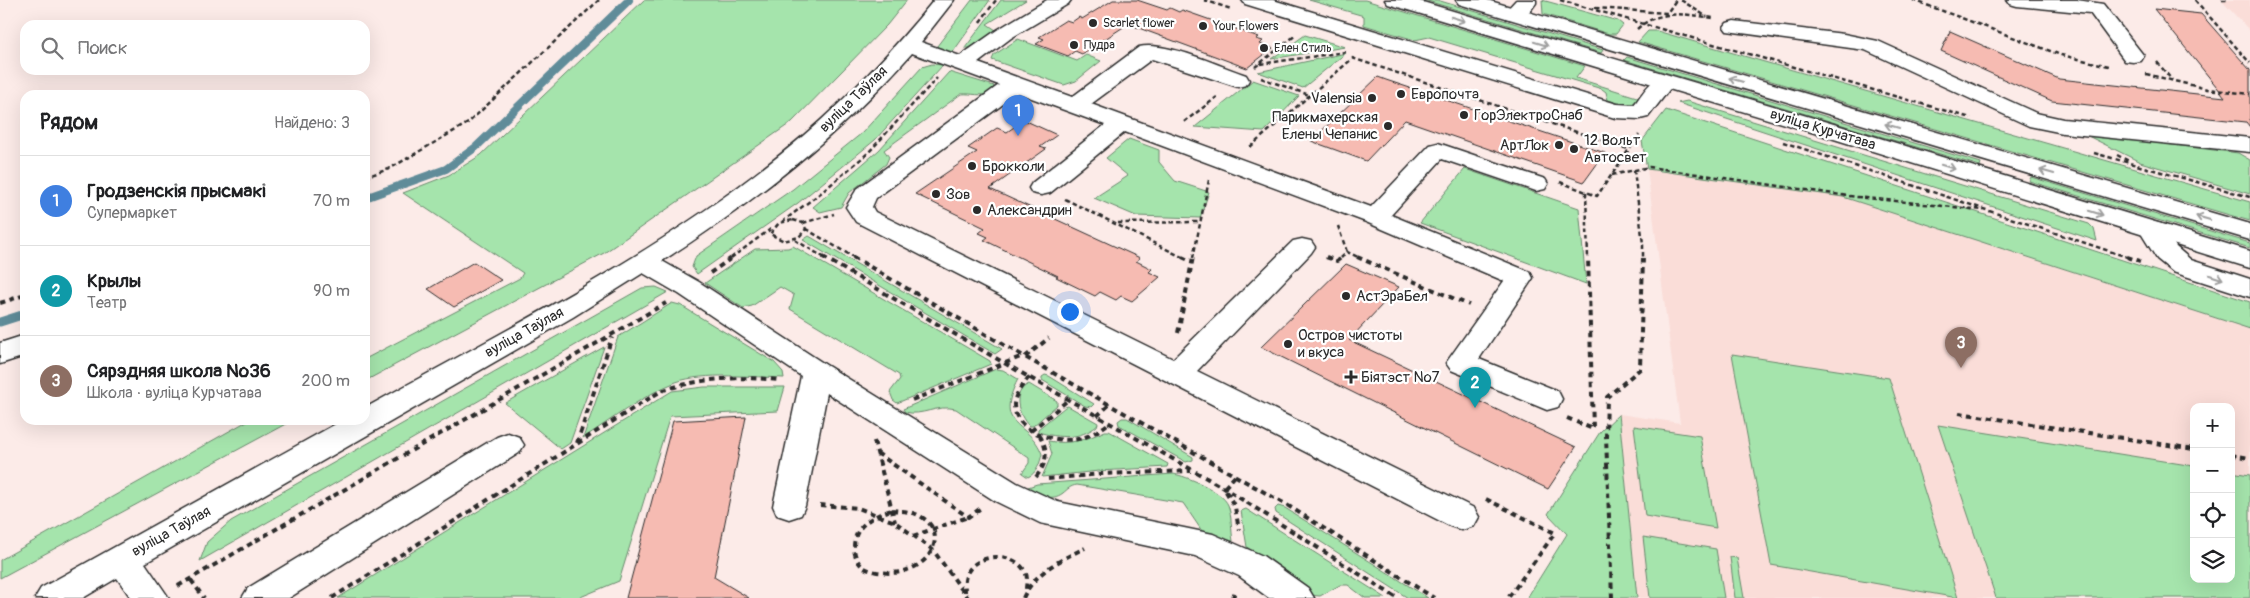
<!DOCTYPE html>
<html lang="ru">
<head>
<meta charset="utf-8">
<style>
	body { margin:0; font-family:Pangolin,sans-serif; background:#f6f6f6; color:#202124 }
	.controls { position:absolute; right:15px; bottom:15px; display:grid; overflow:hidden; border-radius:10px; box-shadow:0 5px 20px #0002 }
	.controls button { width:45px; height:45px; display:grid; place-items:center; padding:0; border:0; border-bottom:1px solid #e0e0e0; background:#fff; color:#202124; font:25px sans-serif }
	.you { position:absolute; left:1069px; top:311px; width:18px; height:18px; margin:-12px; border:4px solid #fff; border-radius:50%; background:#1a73e8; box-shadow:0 0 0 8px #1a73e833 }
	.badge { display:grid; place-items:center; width:32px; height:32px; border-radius:50%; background:#2b2b2b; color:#fff; font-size:16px; font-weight:700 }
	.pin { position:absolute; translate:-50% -41px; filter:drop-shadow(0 1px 2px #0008) }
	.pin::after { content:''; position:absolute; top:26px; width:18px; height:15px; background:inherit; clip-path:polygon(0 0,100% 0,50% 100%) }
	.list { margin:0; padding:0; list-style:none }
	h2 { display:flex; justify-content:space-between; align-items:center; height:65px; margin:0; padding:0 20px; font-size:21px }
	h2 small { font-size:16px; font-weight:400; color:#757577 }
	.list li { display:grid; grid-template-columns:32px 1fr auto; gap:15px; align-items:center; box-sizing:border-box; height:90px; padding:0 20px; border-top:1px solid #e0e0e0 }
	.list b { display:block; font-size:19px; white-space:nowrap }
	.list p { margin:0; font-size:16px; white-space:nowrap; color:#757577 }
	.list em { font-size:16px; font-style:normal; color:#757577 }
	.icon { flex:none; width:28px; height:28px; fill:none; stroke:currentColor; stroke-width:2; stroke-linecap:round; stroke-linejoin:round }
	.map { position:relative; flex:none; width:2250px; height:598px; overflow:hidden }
	.search { position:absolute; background:#fff; box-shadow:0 5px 20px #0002; left:20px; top:20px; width:350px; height:55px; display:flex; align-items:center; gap:12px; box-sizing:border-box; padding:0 18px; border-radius:15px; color:#757577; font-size:19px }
	.panel { position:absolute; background:#fff; box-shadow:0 5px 20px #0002; left:20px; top:90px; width:350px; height:335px; border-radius:15px }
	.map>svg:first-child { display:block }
</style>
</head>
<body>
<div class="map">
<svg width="2250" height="598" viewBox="0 0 2250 598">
	<rect width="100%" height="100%" fill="#fcebe8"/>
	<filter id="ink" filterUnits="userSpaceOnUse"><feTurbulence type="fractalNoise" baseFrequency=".02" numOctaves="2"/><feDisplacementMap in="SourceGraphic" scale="10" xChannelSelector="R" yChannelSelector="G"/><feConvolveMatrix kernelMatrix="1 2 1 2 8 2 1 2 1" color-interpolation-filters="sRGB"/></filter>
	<g filter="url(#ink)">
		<!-- built -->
		<path fill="#faddd8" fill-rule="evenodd" d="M2221,0H2250V31Z
			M1647,169L1843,197L2250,329V598H1637L1619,414L1680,423ZM2194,407H2231V579H2194Z"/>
		<!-- green -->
		<path fill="#a5e4ac" stroke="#68886c" d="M644,0H907L887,25L792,122L604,253L365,381V359L520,278L523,273L403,193L449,175L481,155Z
			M972,0H990L953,52L940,51L937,46Z
			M1001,0H1026L987,24L996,30L995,33L969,48H965Z
			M1309,0H1365L1585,66L1576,78L1640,98L1629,106L1608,100L1606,92L1602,89L1429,37L1415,40L1364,25V16Z
			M1424,0H1437L1603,50L1601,53Z
			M1542,0L1618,21L1623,25L1616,34H1609L1543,14Z
			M1648,31H1657L2250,202V221L1638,42Z
			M1305,35L1345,47L1271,59Z
			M1018,39L1077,61L1086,55L1101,61L1076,81L1064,85L992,60L994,55Z
			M1346,53L1303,88L1258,72Z
			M1627,57L1981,163L1980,166L1624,60Z
			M932,64L943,65L875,140L798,203L697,274L692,267L696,256L793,189L862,133L922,67Z
			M949,72L994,86L992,93C980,97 973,93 961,94L884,150L889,157L886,164L849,193L841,207L820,212L813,207L879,150Z
			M1253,80L1299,96L1264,132L1195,127Z
			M1687,101L2089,224L2094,229L2097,241L1678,103Z
			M1666,110L2250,302V329L1843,197L1647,169L1642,141Z
			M2084,134L2238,153L2250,160V194L2140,162Z
			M1129,139L1159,150V162L1175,181L1209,192L1200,218L1136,216L1094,198L1128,176L1106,158Z
			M1465,169L1579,208L1586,284L1420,223Z
			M2031,177L2250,243V248L2029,181Z
			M809,236L1002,349L995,354L803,240Z
			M793,246L990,361L991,364L897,403L893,400L890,392L900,379L899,375L790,309L794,295L780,287L752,306L743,308L705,283L755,249L788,248Z
			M656,287L668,292L200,561L207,542L231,521L642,288Z
			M672,303L680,305L774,362L783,372L784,378C754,377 704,372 676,382C643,395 613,419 583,438L618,337Z
			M604,347L570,443L561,449L505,403Z
			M1732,354L1889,378L1958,598L1771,565Z
			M996,369L1003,370L1018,379C992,430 1030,420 1042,454C1040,463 1037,473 1028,477L1022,473L1029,463V458L956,409C937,404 922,417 905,412L903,409Z
			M1045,375L1049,376L1094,404L1091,407L1085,406L1042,380V377Z
			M1029,384L1057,401V405L1033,426H1029C1018,415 1011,392 1029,384Z
			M704,387H785L778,411L670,416L619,581L578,598H338L672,391Z
			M1068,406L1098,423L1097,426C1079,440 1059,438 1038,432V429L1065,407Z
			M1619,414L1637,598H1527L1567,534L1548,514L1600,432Z
			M1122,418H1127L1193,457V460L1186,462L1119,425L1118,421Z
			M249,420H293L0,578V560Z
			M1938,425L2194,466V579H2231V472L2250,475V598H1996Z
			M1634,426L1700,436L1716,528L1645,516Z
			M1105,431H1109L1168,464L1167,467L1099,471L1042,477L1052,454L1048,441C1069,445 1086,440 1105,431Z
			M1173,474C1187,476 1222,491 1228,505C1232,515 1231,530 1233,541L1204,534L1183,503L1077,485C1070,486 1068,489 1063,493C1051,502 1040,495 1029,489L1028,487L1037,484Z
			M1278,506L1285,508L1428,598H1408L1276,513L1275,509Z
			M1246,509L1386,598H1365L1348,585H1340L1320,596L1307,595L1247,547L1241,511Z
			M1643,537L1716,549L1724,598H1650Z
			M1730,557L1737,558L1744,598H1735Z"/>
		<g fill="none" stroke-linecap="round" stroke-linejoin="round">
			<!-- stream-far1 -->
			<path stroke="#608c99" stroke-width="8" d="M365,198L446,169L476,147L629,0"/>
			<!-- stream -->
			<path stroke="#608c99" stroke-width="9" d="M0,322L25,314"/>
		</g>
		<!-- building -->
		<path fill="#f6bbb2" stroke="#2b2b2b" d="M1113,0H1137L1167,10L1170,8L1179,12L1182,10L1259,37L1256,39L1263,41L1260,44L1273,48L1247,68L1128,24L1082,54L1075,51L1068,56L1036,44L1044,39L1039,37L1066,20L1072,22L1079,17L1082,19Z
			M2154,9L2201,14L2250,70V127L2246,122L2052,101L1941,51L1950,31L2059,79L2225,97Z
			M1378,77L1386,80L1605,153L1584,182L1405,120L1366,161L1311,141Z
			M1024,120L1057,135L1040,147L1046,149L990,189L1140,258L1136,261L1152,269L1149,272L1160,277L1132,301L1121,296L1116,300L1100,292L1095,296L1056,277L1058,276L984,240L988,237L979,233L985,228L915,194L977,152L968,148L997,128L1007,132Z
			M474,262L501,280L454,307L428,289Z
			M1346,264L1399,287L1349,340L1576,447L1548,489L1261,347Z
			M746,417L714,577L749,598H626L673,421Z"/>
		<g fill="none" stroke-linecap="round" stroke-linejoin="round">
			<defs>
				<path id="minor" d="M934,0H954L921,42L960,56L997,30L1047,0H1071L1068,4L1011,38L978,63L1072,97L1139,47C1166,41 1219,66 1246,75L1249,80L1246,85L1238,87L1152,59L1091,104L1371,207L1430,145L1438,143L1545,179L1548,184L1545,189L1536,191L1442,159L1391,215L1530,272L1533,278L1479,359L1558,391L1562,399L1558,407L1547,410L1451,370L1446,363L1504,281L1366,222L1125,132L1050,193L1041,195L1032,193L1029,188L1032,183L1105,125L1018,93L876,198L872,207L875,212L1173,359L1293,241L1302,239L1311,241L1315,247L1311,253L1197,371L1474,508L1479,517L1474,526L1462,530L1450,526L856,222L846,207L857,189L999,85L912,53C839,136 754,202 662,261L699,282L826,365L1017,483L1058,502L1213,534L1263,556L1308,588L1314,598H1269L1239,576L1195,556L1040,523L995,501L827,393L805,506L801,515L789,519L777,515L773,506L801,376L679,294L643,273L573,317L145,563L169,598H131L117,578L83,598H35L41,588L343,420H365V408C515,325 672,247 803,136C851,95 894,49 934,0Z
					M1242,0H1273L1617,104L1634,105C1644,92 1653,73 1672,77L1675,82L1648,117L1640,119L1615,118L1245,4Z
					M1516,0H1536V3C1529,14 1519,22 1506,18L1503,14Z
					M2007,0H2077L2103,4L2144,56L2141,61L2133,62L2125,61L2090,13L2017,6L2010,4Z
					M1734,21L1844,34L1878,41L2036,113L2063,119L2250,138V152L2063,133L2029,126L1865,50L1727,31L1724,27L1727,23Z
					M2152,222L2161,224L2176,247L2191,260L2250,279V297L2173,272L2157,259L2139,230L2143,224Z
					M25,335V356L0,364V343Z
					M508,433L519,437L524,445L519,453L289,598H242L248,588L497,437Z"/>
				<path id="major" d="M1385,0H1416L1837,125L2250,251V268L1821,135L1388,4Z
					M1456,0H1487L2250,224V240L1459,4Z"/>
			</defs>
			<!-- minor casing -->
			<use href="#minor" stroke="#2b2b2b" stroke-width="3"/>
			<!-- major casing -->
			<use href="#major" stroke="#2b2b2b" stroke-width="3"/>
			<!-- path-far1 -->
			<path stroke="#2b2b2b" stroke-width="2.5" stroke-dasharray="4.5 3" stroke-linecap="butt" d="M1204,0L1231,9
				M1560,0L1971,118
				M1681,0L1707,17
				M1913,0L2061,55L2109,66
				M2195,0L2250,63
				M2222,0H2229
				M1595,8L1667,13L1676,0
				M980,22L996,0
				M1637,29C1659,9 1686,14 1713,18
				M1352,58L1628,149
				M2157,62L2172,80
				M1260,64L1345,52
				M1255,67L1296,35
				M2146,74L2207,89L2250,94
				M1261,78L1309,95
				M1184,122L1217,97
				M1783,142L2130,258
				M1250,147L1353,58
				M2094,153L2250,197
				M2117,155L2129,161
				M1634,170L1643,244V258
				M1612,175L1649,167L1848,196L1982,210
				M365,177L389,169L468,123L599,0
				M1560,182L1597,196L1639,135
				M1586,192L1588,258
				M1065,199L1184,258
				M793,220L803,223L806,229L799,237L784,241L770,234L779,223Z
				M782,222L822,192L868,153L937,78
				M803,223L834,214
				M1118,223L1200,222
				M1338,226L1347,252
				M806,229L855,258
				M795,240L825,258
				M1326,257L1328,258
				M731,258L772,228
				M1193,258L1209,180
				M1341,258L1347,252L1360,258"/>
			<!-- path -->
			<path stroke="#2b2b2b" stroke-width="4" stroke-dasharray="5.5 4.5" stroke-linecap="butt" d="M823,257L1004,363L1224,488L1397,598
				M853,257L1025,357L1287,505L1434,598
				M1182,257L1193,262
				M1326,257L1337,261L1342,257
				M1357,257L1469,305
				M2127,257L2140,261
				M710,273L733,257
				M0,303L25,295
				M1178,333L1193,257
				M1025,357L1049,338
				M1029,377C1023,385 1015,393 1014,404C1014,433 1056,443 1078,439C1089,437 1100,430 1109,423
				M912,400L1023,356
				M1959,413L2194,449
				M1097,416L1109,405
				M1567,418L1593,429L1588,257
				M1031,431L1068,400
				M874,441L895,522
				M577,443L612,337
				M877,453L968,517L981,508
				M2231,455L2250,458
				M1235,476L1224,488L1235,507L1239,530
				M1036,477C1047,463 1049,451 1040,436
				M1048,479L1101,474L1191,471
				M1486,499L1555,533L1508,598
				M820,505L858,508L895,522L933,550L968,598
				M892,510C900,511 911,511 918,515C948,530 934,562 907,570C897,574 888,573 877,572C872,571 867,570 863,567C857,562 854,554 854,547C854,525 874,515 892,510Z
				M913,536L968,517
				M191,580L204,598
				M178,586L666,303
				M965,592C965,587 964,581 966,576C974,552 1017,550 1026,574C1028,578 1026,584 1026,589
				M332,598L661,391C700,378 739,376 780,380
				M1023,598C1035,572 1060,560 1085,548
				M1233,598L1235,590
				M1612,598L1606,436L1607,397L1640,369L1643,257"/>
			<!-- minor -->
			<use href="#minor" fill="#fff" fill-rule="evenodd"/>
			<!-- major -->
			<use href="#major" fill="#fff" fill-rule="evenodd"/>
		</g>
		<!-- one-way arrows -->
		<defs><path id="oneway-shaft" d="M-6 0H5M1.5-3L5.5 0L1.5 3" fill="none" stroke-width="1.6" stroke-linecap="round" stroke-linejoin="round" transform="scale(1.25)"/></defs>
		<g stroke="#a0a0a0">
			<use href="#oneway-shaft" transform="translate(1458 19) rotate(17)"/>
			<use href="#oneway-shaft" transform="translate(1541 44) rotate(17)"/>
			<use href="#oneway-shaft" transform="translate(1736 80) rotate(-164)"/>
			<use href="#oneway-shaft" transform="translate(1892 126) rotate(-164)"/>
			<use href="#oneway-shaft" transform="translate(1948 167) rotate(17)"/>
			<use href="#oneway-shaft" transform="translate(2047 172) rotate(-164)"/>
			<use href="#oneway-shaft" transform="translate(2096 213) rotate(17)"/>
			<use href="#oneway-shaft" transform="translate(2203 218) rotate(-164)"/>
			<use href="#oneway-shaft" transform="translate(2216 277) rotate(18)"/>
		</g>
	</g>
	<!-- markers -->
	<g fill="#2b2b2b" stroke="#fff" stroke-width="2">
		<circle cx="1093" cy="23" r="5"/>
		<circle cx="1203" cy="26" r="5"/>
		<circle cx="1074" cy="45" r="5"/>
		<circle cx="1264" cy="48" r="5"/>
		<circle cx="1401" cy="94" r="5"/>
		<circle cx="1372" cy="98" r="5"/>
		<circle cx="1464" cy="115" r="5"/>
		<circle cx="1388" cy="126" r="5"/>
		<circle cx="1559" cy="145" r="5"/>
		<circle cx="1574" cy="149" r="5"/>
		<circle cx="972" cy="166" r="5"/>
		<circle cx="936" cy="194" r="5"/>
		<circle cx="977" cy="210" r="5"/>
		<circle cx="1346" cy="296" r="5"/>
		<circle cx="1288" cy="344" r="5"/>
		<path d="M1348.5 369.5h5v5h5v5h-5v5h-5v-5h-5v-5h5z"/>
	</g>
	<g text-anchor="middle" stroke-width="4.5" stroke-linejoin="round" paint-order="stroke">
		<!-- far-poi labels -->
		<g font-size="12" fill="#2b2b2b" stroke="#fff" text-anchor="start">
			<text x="1103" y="27">Scarlet flower</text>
			<text x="1213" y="30">Your Flowers</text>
			<text x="1084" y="49">Пудра</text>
			<text x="1274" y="52">Елен Стиль</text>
		</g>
		<!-- poi labels -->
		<g font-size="15" fill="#2b2b2b" stroke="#fff" text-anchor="start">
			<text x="1411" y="99">Европочта</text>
			<text x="1362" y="103" text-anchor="end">Valensia</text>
			<text x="1474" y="120">ГорЭлектроСнаб</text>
			<text x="1378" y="122" text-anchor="end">Парикмахерская<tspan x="1378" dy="17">Елены Чепанис</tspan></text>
			<text x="1584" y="145">12 Вольт<tspan x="1584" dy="17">Автосвет</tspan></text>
			<text x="1549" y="150" text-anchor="end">АртЛок</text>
			<text x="982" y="171">Брокколи</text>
			<text x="946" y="199">Зов</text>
			<text x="987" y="215">Александрин</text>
			<text x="1356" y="301">АстЭраБел</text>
			<text x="1298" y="340">Остров чистоты<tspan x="1298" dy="17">и вкуса</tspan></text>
			<text x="1361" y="382">Біятэст №7</text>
		</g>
		<!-- street labels -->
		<g font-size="15" fill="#2b2b2b" stroke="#fff">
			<text transform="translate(853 99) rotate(-44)" y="5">вуліца Таўлая</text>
			<text transform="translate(1823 129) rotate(17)" y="5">вуліца Курчатава</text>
			<text transform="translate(524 332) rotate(-29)" y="5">вуліца Таўлая</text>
			<text transform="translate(171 531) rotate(-29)" y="5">вуліца Таўлая</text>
		</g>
	</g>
</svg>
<div class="controls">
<button>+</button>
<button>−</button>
<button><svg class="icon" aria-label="locate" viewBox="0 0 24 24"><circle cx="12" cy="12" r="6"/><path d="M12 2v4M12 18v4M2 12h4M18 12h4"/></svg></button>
<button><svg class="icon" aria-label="layers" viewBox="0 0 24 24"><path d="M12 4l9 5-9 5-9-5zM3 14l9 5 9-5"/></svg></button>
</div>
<div class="you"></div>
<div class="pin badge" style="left:1018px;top:136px;background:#3f7fe0">1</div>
<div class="pin badge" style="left:1475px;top:408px;background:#0f9aa8">2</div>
<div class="pin badge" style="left:1961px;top:368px;background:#8d6e63">3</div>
<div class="search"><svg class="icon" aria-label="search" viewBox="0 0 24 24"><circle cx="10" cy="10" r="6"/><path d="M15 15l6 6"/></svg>Поиск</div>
<section class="panel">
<h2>Рядом<small>Найдено: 3</small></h2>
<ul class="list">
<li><span class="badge" style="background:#3f7fe0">1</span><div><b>Гродзенскія прысмакі</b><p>Супермаркет</p></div><em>70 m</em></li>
<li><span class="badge" style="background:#0f9aa8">2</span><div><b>Крылы</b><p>Театр</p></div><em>90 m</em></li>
<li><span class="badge" style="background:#8d6e63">3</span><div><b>Сярэдняя школа №36</b><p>Школа · вуліца Курчатава</p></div><em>200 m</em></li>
</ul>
</section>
</div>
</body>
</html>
